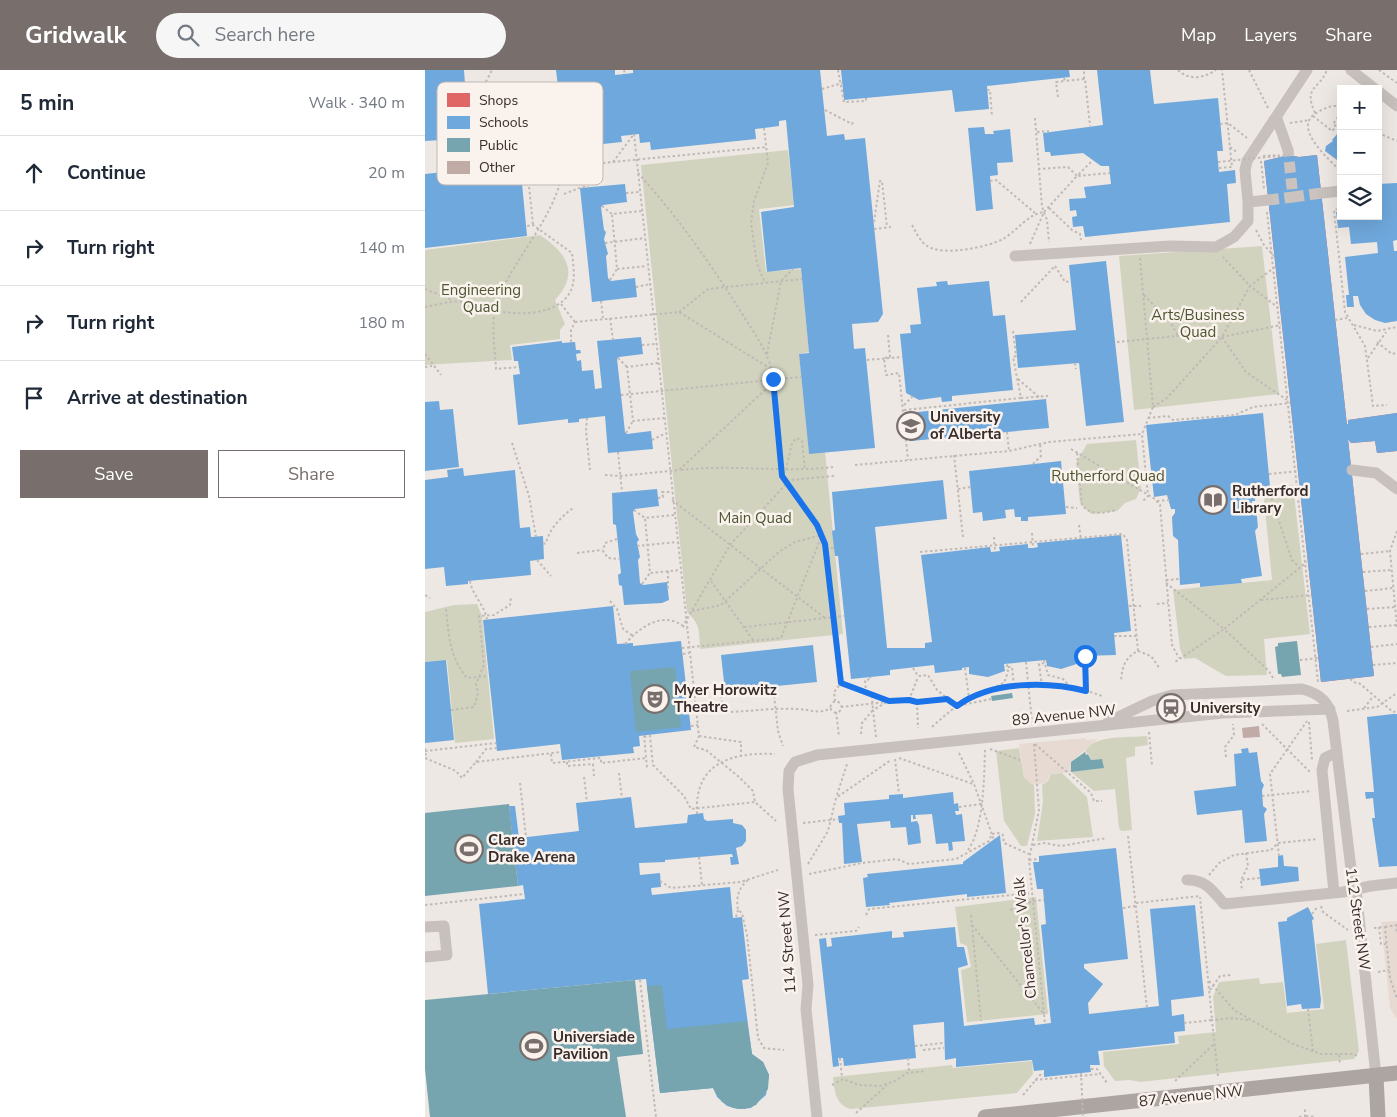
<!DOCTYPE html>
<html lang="en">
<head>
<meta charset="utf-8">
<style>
	body { margin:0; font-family:"Nunito Sans",sans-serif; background:#f6f6f7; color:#1f2937 }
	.controls { position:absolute; right:15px; top:15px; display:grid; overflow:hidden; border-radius:0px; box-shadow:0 5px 20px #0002 }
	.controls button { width:45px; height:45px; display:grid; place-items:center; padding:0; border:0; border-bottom:1px solid #e0e1e3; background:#fff; color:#1f2937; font:25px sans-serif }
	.stop { position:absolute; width:15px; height:15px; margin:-11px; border:4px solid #1a73e8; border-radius:50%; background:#fff }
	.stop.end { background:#1a73e8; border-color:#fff; box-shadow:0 1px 5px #0008 }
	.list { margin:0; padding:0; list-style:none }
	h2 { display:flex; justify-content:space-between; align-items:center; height:65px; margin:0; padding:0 20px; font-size:21px }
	h2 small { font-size:16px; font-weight:400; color:#747a83 }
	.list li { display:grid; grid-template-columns:32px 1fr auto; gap:15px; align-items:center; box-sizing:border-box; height:75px; padding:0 20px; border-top:1px solid #e0e1e3 }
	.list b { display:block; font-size:19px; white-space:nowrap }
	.list em { font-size:16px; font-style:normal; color:#747a83 }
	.actions { display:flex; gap:10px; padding:15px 20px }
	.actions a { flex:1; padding:11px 0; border:1px solid #786e6c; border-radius:0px; text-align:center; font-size:18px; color:#786e6c }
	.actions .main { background:#786e6c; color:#fff }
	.icon { flex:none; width:28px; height:28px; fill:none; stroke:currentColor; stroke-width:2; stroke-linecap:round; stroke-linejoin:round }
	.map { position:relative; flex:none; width:972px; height:1047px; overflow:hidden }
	header { display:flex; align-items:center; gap:30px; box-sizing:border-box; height:70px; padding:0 25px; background:#786e6c; color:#fff }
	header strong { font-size:24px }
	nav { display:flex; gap:28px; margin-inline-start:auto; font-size:18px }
	.search { width:350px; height:45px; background:#f6f6f7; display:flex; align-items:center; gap:12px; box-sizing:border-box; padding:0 18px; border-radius:28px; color:#747a83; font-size:19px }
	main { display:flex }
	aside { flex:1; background:#fff }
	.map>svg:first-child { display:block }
</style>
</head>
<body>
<header>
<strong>Gridwalk</strong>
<div class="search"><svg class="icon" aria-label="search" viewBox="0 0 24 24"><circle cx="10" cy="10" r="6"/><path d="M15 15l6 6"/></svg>Search here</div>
<nav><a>Map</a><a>Layers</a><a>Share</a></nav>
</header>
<main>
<aside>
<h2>5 min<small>Walk · 340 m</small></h2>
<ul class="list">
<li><svg class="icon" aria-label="ahead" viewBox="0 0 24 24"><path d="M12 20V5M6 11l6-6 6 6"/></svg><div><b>Continue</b></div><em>20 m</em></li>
<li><svg class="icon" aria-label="right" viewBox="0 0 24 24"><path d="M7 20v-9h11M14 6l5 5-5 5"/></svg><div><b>Turn right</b></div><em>140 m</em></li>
<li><svg class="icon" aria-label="right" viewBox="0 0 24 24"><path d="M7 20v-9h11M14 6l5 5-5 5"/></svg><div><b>Turn right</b></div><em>180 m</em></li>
<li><svg class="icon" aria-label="arrive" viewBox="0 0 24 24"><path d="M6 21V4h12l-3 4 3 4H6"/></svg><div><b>Arrive at destination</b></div></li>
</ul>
<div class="actions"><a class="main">Save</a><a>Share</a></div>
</aside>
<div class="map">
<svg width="972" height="1047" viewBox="0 0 972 1047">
	<rect width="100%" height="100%" fill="#eee8e4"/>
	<!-- green -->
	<path fill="#d1d3bf" d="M363,80L369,135L334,139L341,202L376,199L384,282L374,284L384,383L400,382L418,564L275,579C274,562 276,555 262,542L216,95Z
		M115,165C142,183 155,203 130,230L140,254L135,260V269L85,275L87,290L0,295V180Z
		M837,176L854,324L709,340L694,186Z
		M711,370L716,418L711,429L700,433L692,441L666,444L655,433L651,393L662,374Z
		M868,415L885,564L839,569L842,605L801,606L770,588L759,589L755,579L748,520L847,510L838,418Z
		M52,534L57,546L69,669L30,673L22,590L0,592V542L29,535Z
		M722,666L723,675L710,677V686L701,688L707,760L696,761L694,758L690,719L669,721L646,702L678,698L677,689L666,690L664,684L660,682C667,664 705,668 722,666Z
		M594,678L599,707L609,715L610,744L602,776H596L579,751L571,681Z
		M637,703L662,727L668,767L612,771L618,732L617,715L623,711L626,704Z
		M611,827L623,944L542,952L536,900L546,897L542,876L535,873L530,837Z
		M921,870L934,981L929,989L715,1012L705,1010L690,1011L679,996L678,982L754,974L753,966L791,962L788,927L794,912L834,908L835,914L858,912L862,943L899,939L891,874Z
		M607,991L608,1004L592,1023L426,1039C411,1036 409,1020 408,1007L527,995L528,998Z"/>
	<!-- plaza -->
	<path fill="#e7dad2" d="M661,668V670L673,669L646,692V702L626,704L621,712L612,715L606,714L599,707L594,674Z
		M972,851V949L965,938L956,852Z"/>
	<!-- shops -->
	<path fill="#e06666" d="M864,85L874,87L892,85L922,355L923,354V350L972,343V381L952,383L950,371L926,373L923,369L949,606L896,612L839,91Z"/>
	<!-- schools -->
	<path fill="#6fa8dc" d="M0,0H39L41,29L29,31L33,69L0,71Z
		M131,0H190V5L208,3V0H395L402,66L419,64L420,70L440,68L458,244L453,252L427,254L429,279L440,278L450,378L384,384L374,284L384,283L376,198L342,202L336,142L369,137L361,50L354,51V56L330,59L331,69L226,80L225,72L215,73L214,64L196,66L197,72L150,77V69L139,70Z
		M416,0H644L645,7L562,16L564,39L530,42L527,20L419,30Z
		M672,0H725L729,34L793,28L798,81H792L794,102L810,100L811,113L802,114L805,152L660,167L658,156L648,157L647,147L652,146L651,140L645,141L644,129L661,128L659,117L686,114L684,96H676L658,83L626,86L625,82H620L618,63L678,55Z
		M559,57L560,64H569L568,61L585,59L588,92L572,93L573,105L565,106L568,139L551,141L543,58Z
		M913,63H916V93L900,81L901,76L908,71L907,70Z
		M864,85L874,87L892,85L922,355L923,354V350L972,343V381L952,383L950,371L926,373L923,369L949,606L896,612L839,91Z
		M47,99V108L96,103L102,166L0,178V104Z
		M972,113V170L968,171L969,181H972V251L960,253L950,250L941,244L935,235L933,226H928L929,237H922L921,225H924L920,187L953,183L952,172L926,174L924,157L913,158L911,142H914L913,135H916V146H953V114Z
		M200,114L202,132L178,135L176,137L179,160L181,162L179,169L183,184L181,186L183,208L186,211L210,208L212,227L167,232L155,118Z
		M681,191L699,352L661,356L654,293L593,298L590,265L651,260L644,195Z
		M522,211L523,215L564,211L568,246L580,245L588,320L527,326V331L517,332L516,327L494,330L481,323L475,264L486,263L485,255L496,254L492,218L512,216L511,212Z
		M216,267L218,284L194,287L192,289L196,325L200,362L202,364L226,361L228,379L183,383L180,346L154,349V352L143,353V349L93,355L88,305L95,304L93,291H89L87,277L137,271V273L150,272L151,280H155L156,283L151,284L152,291L156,290L157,301L168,300L170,319L177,318L172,271Z
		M621,329L624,358L486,371L483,343Z
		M14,331L15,340L28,339L34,397L0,401V332Z
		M838,343L845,416L831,417L830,431H827V435L831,438L833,457L830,461L837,506L816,509L817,513L775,517V513L755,515L753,470L748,466L747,447L750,443V439H746L742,425L729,427L721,355Z
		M636,391L641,444L603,447V451H596V447H590L589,439L580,440L581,448L558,451L557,442L548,443L544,401Z
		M38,398L39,406L90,400L95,458L105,457L106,467L118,466L119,489L105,491L106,505L43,511V514L21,516L19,497L0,499V410L23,407L22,400Z
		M518,410L522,449L450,457L462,578H500V573L507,572L496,485L565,477L566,482L575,481L574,477L603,474V478H608L613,477L612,473L696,465L706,561L689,563L691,585L657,586L658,592L636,599L622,596L621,590L579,594L580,601L563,607L544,604V597L537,598V600L510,603L509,595L465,600V605L426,609L413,486H410L407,461L410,460L407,422Z
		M232,419L234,436L210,439L208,442L211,464L214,470L212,472L215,487L213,490L215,513L218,515L242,512L244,530L237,533L199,535L197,516L194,515L193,505L196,503L191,455L188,454L187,423Z
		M188,536L192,574L208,573V576L256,571L266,660L214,666L215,676L208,677L209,683L137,690L135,674L72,681L58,550Z
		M388,575L392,612L300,621L296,585Z
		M21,590L29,670L0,673V592Z
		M968,644H972V796L954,797L947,748H950L948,728L941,729L940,722H949L942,647Z
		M823,678L824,683L832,682L836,711L839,715L837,720L838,736L842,739L839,744L842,771L820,773L817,740L772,745L769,721L811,716L809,684L817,683L816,679Z
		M528,722L529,734L533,733L534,741H530L531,745L537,744L540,771L527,772L528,780L524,781L523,773L511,774L507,744L490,745L491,749H488V745H486V752L492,751L494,755L496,773L483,775L481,757L466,758L465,751L432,754L437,792L419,794L417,753H414L413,746L420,745L419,733L464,729V725L478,724V728Z
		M206,727L210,758L262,753L263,745L278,743L279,749L282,751L308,749V753L317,755L321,760V771L317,776L311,778L314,794L306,795L305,787H308L307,784L240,790V792L214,793L215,805L235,803L236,817L226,818L227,825L305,817L308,848L317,847L324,909L317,910L327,984L338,992L344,1005L341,1025L326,1038L313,1039L302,1036L292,1027L288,1018L235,1023L221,909L63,924L54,834L100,829L98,815L93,816L84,736H90L94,768L154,761L151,733Z
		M575,765L581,823L542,827V824L464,833L465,835L441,837L438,808L443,807L442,804L538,794V792Z
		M691,778L703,889L659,894V898L678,914L663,933L664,944L734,936L725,839L770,835L779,926L746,930L747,946L759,944L760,961L749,962L750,973L673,981L675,995H665L666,1002L619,1007V1000L609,1001L607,990L531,997V988L520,990L519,952L488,955L491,988L419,996L418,988H413L414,996L408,997L394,869L401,868L402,877L407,876L406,868L467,861V868L479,867L478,862L530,857L532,877H539L543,895L533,898L539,956L609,948L610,955L626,953L616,855L621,854L618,819H612L608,792H614V786Z
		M858,785L859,796L873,797L874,811L836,816L834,799L853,797V786Z
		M883,837L889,849L887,850L896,930L895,938L877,939L876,934L862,936L853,852L862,851V848Z"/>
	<!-- public -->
	<path fill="#76a5af" d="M872,571L876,605L857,607L856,604H853L850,577L853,576V573Z
		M250,597L256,657L211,662L205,601Z
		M587,623L588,628L567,631L566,626Z
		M660,682L661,685L663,684L666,690L677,689L679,698L646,702V692Z
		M84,734L93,816L0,826V743Z
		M210,910L218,984L192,987L201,1047H5L0,999V930Z
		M237,915L242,959L322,951L327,984L338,992L344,1005L343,1019L331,1035L320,1039L308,1038L297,1032L288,1018L235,1023L222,916Z"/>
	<!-- building -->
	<path fill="#c1aba6" d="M834,656L835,667L818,668L817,658Z"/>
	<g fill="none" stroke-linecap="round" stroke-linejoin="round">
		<!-- minor-tunnel -->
		<path stroke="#cac3bf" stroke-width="11" stroke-dasharray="11 5.5" stroke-linecap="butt" d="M868,127L897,123
			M843,130L868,127L863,80"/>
		<!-- path -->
		<path stroke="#c0b9b5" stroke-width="2" stroke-dasharray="2.5 2.5" stroke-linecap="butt" d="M199,0L200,4
			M413,0L419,32L441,31V28
			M753,0C764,11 779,8 791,0
			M824,0L843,38
			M954,0L972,13
			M639,8L640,11L660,9L665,56
			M659,9V0
			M78,15C91,23 97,37 108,48C118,59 129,67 134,81C152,123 86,190 72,231C65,253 70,277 71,299L94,297
			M562,20H565L567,47
			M633,27L631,12L639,11
			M916,37C908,34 900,38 893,42C864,57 906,90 916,102
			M60,39L54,25L67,0
			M400,40L427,54L429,50
			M890,43C878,16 894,20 902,0
			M916,43L908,54L916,60
			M953,43L955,37
			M888,46L907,61L911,57
			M610,48L617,137L622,150L624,172
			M865,53L885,50
			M795,54L803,53L822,68
			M339,58L343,93L329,131L326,153L332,194L340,213
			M612,62L624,61
			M953,63L972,71
			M209,64L274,666L269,677L281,680L314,707L328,721L330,732L351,751
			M805,77L813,83
			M838,86L854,85
			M101,87L108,155
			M953,87L956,77L955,64
			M836,91L839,119
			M188,92L209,64
			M138,95H156L342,77
			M794,98L807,97L797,0
			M613,99L643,97L652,106L668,90
			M213,103C252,146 285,193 316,242C328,261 341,279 347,300L357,406L361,414L305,475L258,556L262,559
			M565,111L571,110L610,143
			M201,123L215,122
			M139,124L157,117H164
			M177,136L187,144L217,141
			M624,138L647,160L655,164L656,170
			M913,139L909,140L920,242L940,276L948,336L962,335
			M842,142L893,612
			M449,152L455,111H457L462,157
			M487,155C492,164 496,174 506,178C523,185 563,177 578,169C593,160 603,144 619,142
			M449,159L466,157
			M831,160L839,175L849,186
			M180,173L220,168
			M605,174L619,142L652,106L685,103
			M715,188L728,337L717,364L723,426L718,431
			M630,196L640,212L646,211
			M850,197L825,216L855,239
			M192,199L222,196
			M185,210L192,199L187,144
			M211,217L225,214
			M0,219L28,230
			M719,225L746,253L753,266
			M176,231L178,248
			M596,232L630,196
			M136,234L150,252
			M0,237C12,235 26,230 38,232C50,233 60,240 72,241C97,246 141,245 148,214C150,205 148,193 147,183L108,155L102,156
			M254,242L283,219L377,209
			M185,248L188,270
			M910,250L922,248
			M150,252L254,242L346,299
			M929,255L952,261L972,257
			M588,261L591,286L588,287L596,328L623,326
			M463,265L465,287L459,288L461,305L474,303L483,390
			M797,267L821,302L862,330
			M146,272V260L150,252
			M692,272L753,266L797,267L856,255
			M952,272L967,284L972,283
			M217,275L231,274
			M0,284L16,305
			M342,284L356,211L368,199
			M193,288L202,297
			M943,288L961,262
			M233,293L202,297L208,351L239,348
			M650,293L651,299
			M0,297L7,296
			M593,309L614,327
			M196,325L376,307
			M479,335L488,326
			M728,337L742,328L797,267L825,216L798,187
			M479,340L596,328
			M162,348L161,361L165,400
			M723,348L743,346L748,350L810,345L828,337L865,333
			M582,362L584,381
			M201,363L208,351
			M227,370L241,363
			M87,373L104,426L111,467
			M646,379L730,429L735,435L747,575L754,588
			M193,382L197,422
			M652,383L657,435C665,446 679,443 691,440
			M529,385L538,467
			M608,394L616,386L615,374
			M430,395L584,381L624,372L717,364
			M256,400C307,394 358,403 408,397
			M361,400L367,373L372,368L377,371L380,400
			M180,405L195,406L254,400L340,320L348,309
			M409,406L365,410L361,414C377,432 392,452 400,474L416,613L409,622L410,631
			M830,418L840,421L846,427L867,490L875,498
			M533,419L546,417
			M233,428L238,427L237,422H247
			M247,430L400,548
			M732,431L745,430
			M641,437L652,438
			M209,440L220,448
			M249,445L220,448L225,503L255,500
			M654,455L656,469
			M972,461L965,481L972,557
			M607,463L608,478
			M569,467L570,482
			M192,469L180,473L178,481L183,488L194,489
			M118,474L121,473C125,458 135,448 148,438
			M212,476L252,472
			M401,478H409
			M495,482L698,464L702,470L713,581C699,588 697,598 696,612
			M152,483L177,480
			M936,484L965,481
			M112,490L126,506
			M243,501V520
			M938,502L966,500
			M741,510L755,509
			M286,511L328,570
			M741,513L799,559L750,592
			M217,514L225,503
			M940,521L968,518
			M0,525L5,528
			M836,530L886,525
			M185,531L192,539L198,559L208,566
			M732,534L743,533
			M704,536H716
			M21,539C24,566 24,586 42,608L63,606
			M942,539L970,537
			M267,541L296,535L355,481L370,472L397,465
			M319,557L419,546
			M944,557L972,555
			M689,566H712
			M200,574C215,557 237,541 258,556
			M946,577L972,574
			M257,578L356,568L397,465
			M713,581L726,586L735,599
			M258,584L264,583
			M660,586L661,621
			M619,590L623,605L638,609L646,618
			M601,592L607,652
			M948,595L972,593
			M583,597H587L589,617
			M488,598L493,606L503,605L512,620L532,636L566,629
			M540,598L544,628
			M848,608L844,601L799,559L882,492
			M416,613L464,631L484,630L492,632L493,658
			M348,616L353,661L358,676
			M617,616L614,594L619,593
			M441,623L440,610L446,609L445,607
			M553,624L579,613L583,602L582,594
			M484,630L493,607
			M405.5 637a5.5 5.5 0 1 1 11 0a5.5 5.5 0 1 1-11 0Z
			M492,632L522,629
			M416,637L461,632
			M939,638L947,628
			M26,640L49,637L53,623L51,614L59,595L54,546L69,545L85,535L86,527
			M271,640C304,646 338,637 372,639C385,639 393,645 406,638
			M922,641L952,637L972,623
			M411,642L414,666
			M298,643L296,626L348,620
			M884,652L887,690
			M837,654L885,702
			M266,656L273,655
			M507,657C519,646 530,636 544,629C581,610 639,611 677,626
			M724,662L727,695
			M436,664L437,653L448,640L447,626
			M219,665L222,698
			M274,666L316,672V685
			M219,667L225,666L228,695L259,726L266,739L330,732
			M451,667L448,640L464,631
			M609,674L614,740L604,790L619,944
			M610,674L666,723L669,731H677
			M0,678L1,689
			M565,679L595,690
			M534,683L549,714L569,770
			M126,684L127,693L176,688V693L221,688
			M801,687L800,677L809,665L808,654
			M0,688L31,701L37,708L51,692L136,682
			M474,688L548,714
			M470,689L474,724
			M51,692L61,679L72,678
			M142,692V696L168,694L169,706
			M194,703L197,729
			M159,707L162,732
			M95,713L101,767
			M412,725L422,694
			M837,726L886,721
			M534,737L556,734
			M272,744C269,693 306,682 350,684
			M378,753L414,749
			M703,766L722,938
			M608,775L620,773L636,776L682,768
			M543,780C559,757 559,708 560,680
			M821,783L823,796L816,810L835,808
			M854,786L845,704L882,651
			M274,787L277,815
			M604,790L614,789
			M383,794L403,761L411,728L466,690
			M384,804L437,793L472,789L484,794L531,789L564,771L567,764L573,763L578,765L579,773L604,784
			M784,805L794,793L809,785L846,780L853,773L893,769
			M323,810C313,818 311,828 313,840L317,843L322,865L333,968L339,978L359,980
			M235,811L246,818L315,812L353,800
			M816,811L817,821
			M711,833L775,826
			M0,835L99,824
			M896,836L898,842L923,860
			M698,838L711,836
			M585,840L608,831L619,830
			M887,844L893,836
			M441,845L444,839L606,823
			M546,845L556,951
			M311,847L313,840
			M547,855L619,944L620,954
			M954,857L956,874H961
			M960,857L971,855L972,864
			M949,858L960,857L965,908L972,929
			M390,865L431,861L434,857
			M953,902L964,900
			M215,910L231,1047
			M784,911L809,940L868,974L896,984H929L934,987
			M785,920L795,906L806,905
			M883,939L888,981
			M759,953L787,950L775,827
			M490,976L518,973
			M498,980L519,978
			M914,985L915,994
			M415,988L417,1008
			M483,988L484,1002
			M666,999H672L682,1013
			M793,1006L787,950L807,948L823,950
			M610,1010L676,1004
			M750,1011L790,973
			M407,1015L418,1009L434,1015L455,1016L470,1011L482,1003L500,1001
			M598,1025L615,1005L619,1004
			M431,1043L462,1015
			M881,1046L890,1047
			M874,1047L880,1046V1039"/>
		<!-- minor -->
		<path stroke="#c7c0bd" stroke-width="11" d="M926,0L950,19
			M953,21L972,36
			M852,49L863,80
			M897,123L916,121
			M843,130L823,132L820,100L822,91L882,0
			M590,186L745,176L791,177L809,167L823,151V132
			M927,400L951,403L972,419
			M683,652L727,631L747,625L877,619C896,624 904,632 908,651L927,807L931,819L951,1006
			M762,810C780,809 788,821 799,834L918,822L946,816L972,813
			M909,823L897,700L900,688L912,682
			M0,857L19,856L22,885L0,887
			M392,1047L381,939L383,915L363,719L364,701L370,692L392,685L798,643L905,639"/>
		<!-- major -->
		<path stroke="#aca5a2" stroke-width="15" d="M951,1006L953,1047
			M560,1047L972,1003"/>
		<!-- path-bridge -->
		<path stroke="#c0b9b5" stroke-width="2" stroke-dasharray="2.5 2.5" stroke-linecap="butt" d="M397,19L417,13
			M793,92L864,85
			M442,290L477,287
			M844,404L873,401
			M45,511C47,525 60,535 62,550
			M875,590L893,588
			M925,609L931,613H934L968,642L972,641
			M0,681L71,673
			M656,1003L658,1047"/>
	</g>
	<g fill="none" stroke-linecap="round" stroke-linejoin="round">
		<!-- route -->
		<path stroke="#1a73e8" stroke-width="6" d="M348,309L357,406L392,455L400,474L416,613L464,631L484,630L492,632L522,629L532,636C566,611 622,611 661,621L660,586"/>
	</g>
	<!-- icons -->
	<defs>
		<symbol id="university-ring" viewBox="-11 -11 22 22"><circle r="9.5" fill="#faf2ed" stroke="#786e6c" stroke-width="1.5"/><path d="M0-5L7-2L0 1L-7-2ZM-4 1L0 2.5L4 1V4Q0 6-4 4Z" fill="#786e6c"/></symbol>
		<symbol id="library-ring" viewBox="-11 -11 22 22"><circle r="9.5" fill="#faf2ed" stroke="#786e6c" stroke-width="1.5"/><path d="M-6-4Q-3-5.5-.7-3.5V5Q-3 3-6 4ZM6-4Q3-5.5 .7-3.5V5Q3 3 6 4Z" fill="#786e6c"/></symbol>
		<symbol id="theatre-ring" viewBox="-11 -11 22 22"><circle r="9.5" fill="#faf2ed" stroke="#786e6c" stroke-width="1.5"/><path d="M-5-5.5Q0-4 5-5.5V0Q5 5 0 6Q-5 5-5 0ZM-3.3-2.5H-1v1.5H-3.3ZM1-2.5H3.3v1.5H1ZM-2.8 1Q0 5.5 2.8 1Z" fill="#786e6c"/></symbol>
		<symbol id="station-ring" viewBox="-11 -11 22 22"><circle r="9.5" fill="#faf2ed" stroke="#786e6c" stroke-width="1.5"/><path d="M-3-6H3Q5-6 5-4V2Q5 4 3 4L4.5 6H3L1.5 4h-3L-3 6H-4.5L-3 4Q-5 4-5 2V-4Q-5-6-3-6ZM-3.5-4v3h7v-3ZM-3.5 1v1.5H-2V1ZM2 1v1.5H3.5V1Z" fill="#786e6c"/></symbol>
		<symbol id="stadium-ring" viewBox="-11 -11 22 22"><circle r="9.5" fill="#faf2ed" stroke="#786e6c" stroke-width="1.5"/><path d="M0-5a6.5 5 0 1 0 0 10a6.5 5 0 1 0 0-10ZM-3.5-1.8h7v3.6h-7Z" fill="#786e6c"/></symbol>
	</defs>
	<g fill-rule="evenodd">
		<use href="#university-ring" x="470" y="340" width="32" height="32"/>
		<use href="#library-ring" x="772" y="414" width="32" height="32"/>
		<use href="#theatre-ring" x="214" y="613" width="32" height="32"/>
		<use href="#station-ring" x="730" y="622" width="32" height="32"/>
		<use href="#stadium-ring" x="28" y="763" width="32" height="32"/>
		<use href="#stadium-ring" x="93" y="960" width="32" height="32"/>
	</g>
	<g text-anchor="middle" stroke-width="5" stroke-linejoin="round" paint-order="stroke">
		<!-- park labels -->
		<g font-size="15" fill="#4d5630" stroke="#faf2ed">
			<text x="56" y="225">Engineering<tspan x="56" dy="17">Quad</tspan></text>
			<text x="773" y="250">Arts/Business<tspan x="773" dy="17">Quad</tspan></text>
			<text x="683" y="411">Rutherford Quad</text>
			<text x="330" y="453">Main Quad</text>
		</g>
		<!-- poi labels -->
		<g font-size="15" font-weight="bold" fill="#392d2b" stroke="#faf2ed" text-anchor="start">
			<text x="505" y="352">University<tspan x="505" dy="17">of Alberta</tspan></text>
			<text x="807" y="426">Rutherford<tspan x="807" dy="17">Library</tspan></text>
			<text x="249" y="625">Myer Horowitz<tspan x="249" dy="17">Theatre</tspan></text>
			<text x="765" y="643">University</text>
			<text x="63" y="775">Clare<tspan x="63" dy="17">Drake Arena</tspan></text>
			<text x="128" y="972">Universiade<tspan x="128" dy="17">Pavilion</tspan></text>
		</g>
		<!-- street labels -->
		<g font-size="15" fill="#392d2b" stroke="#faf2ed">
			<text transform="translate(639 645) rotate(-6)" y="5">89 Avenue NW</text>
			<text transform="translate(933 849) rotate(82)" y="5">112 Street NW</text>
			<text transform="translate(600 868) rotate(-96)" y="5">Chancellor's Walk</text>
			<text transform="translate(362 872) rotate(-94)" y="5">114 Street NW</text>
			<text transform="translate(766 1026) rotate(-6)" y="5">87 Avenue NW</text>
		</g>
	</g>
	<!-- legend -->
	<rect x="12" y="12" width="166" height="103" rx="8" fill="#faf2ed" stroke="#c0b7b3" stroke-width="1"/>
	<rect x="22" y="23" width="23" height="14" fill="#e06666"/>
	<rect x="22" y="46" width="23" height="13" fill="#6fa8dc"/>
	<rect x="22" y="68" width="23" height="14" fill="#76a5af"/>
	<rect x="22" y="91" width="23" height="13" fill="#c1aba6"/>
	<g font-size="14" fill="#392d2b">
		<text x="54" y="35">Shops</text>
		<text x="54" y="57">Schools</text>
		<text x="54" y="80">Public</text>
		<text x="54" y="102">Other</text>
	</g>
</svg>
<div class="controls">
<button>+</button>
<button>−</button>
<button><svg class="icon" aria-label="layers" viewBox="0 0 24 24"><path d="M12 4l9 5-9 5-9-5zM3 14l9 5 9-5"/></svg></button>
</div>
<div class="stop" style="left:660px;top:586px"></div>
<div class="stop end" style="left:348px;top:309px"></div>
</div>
</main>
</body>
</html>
